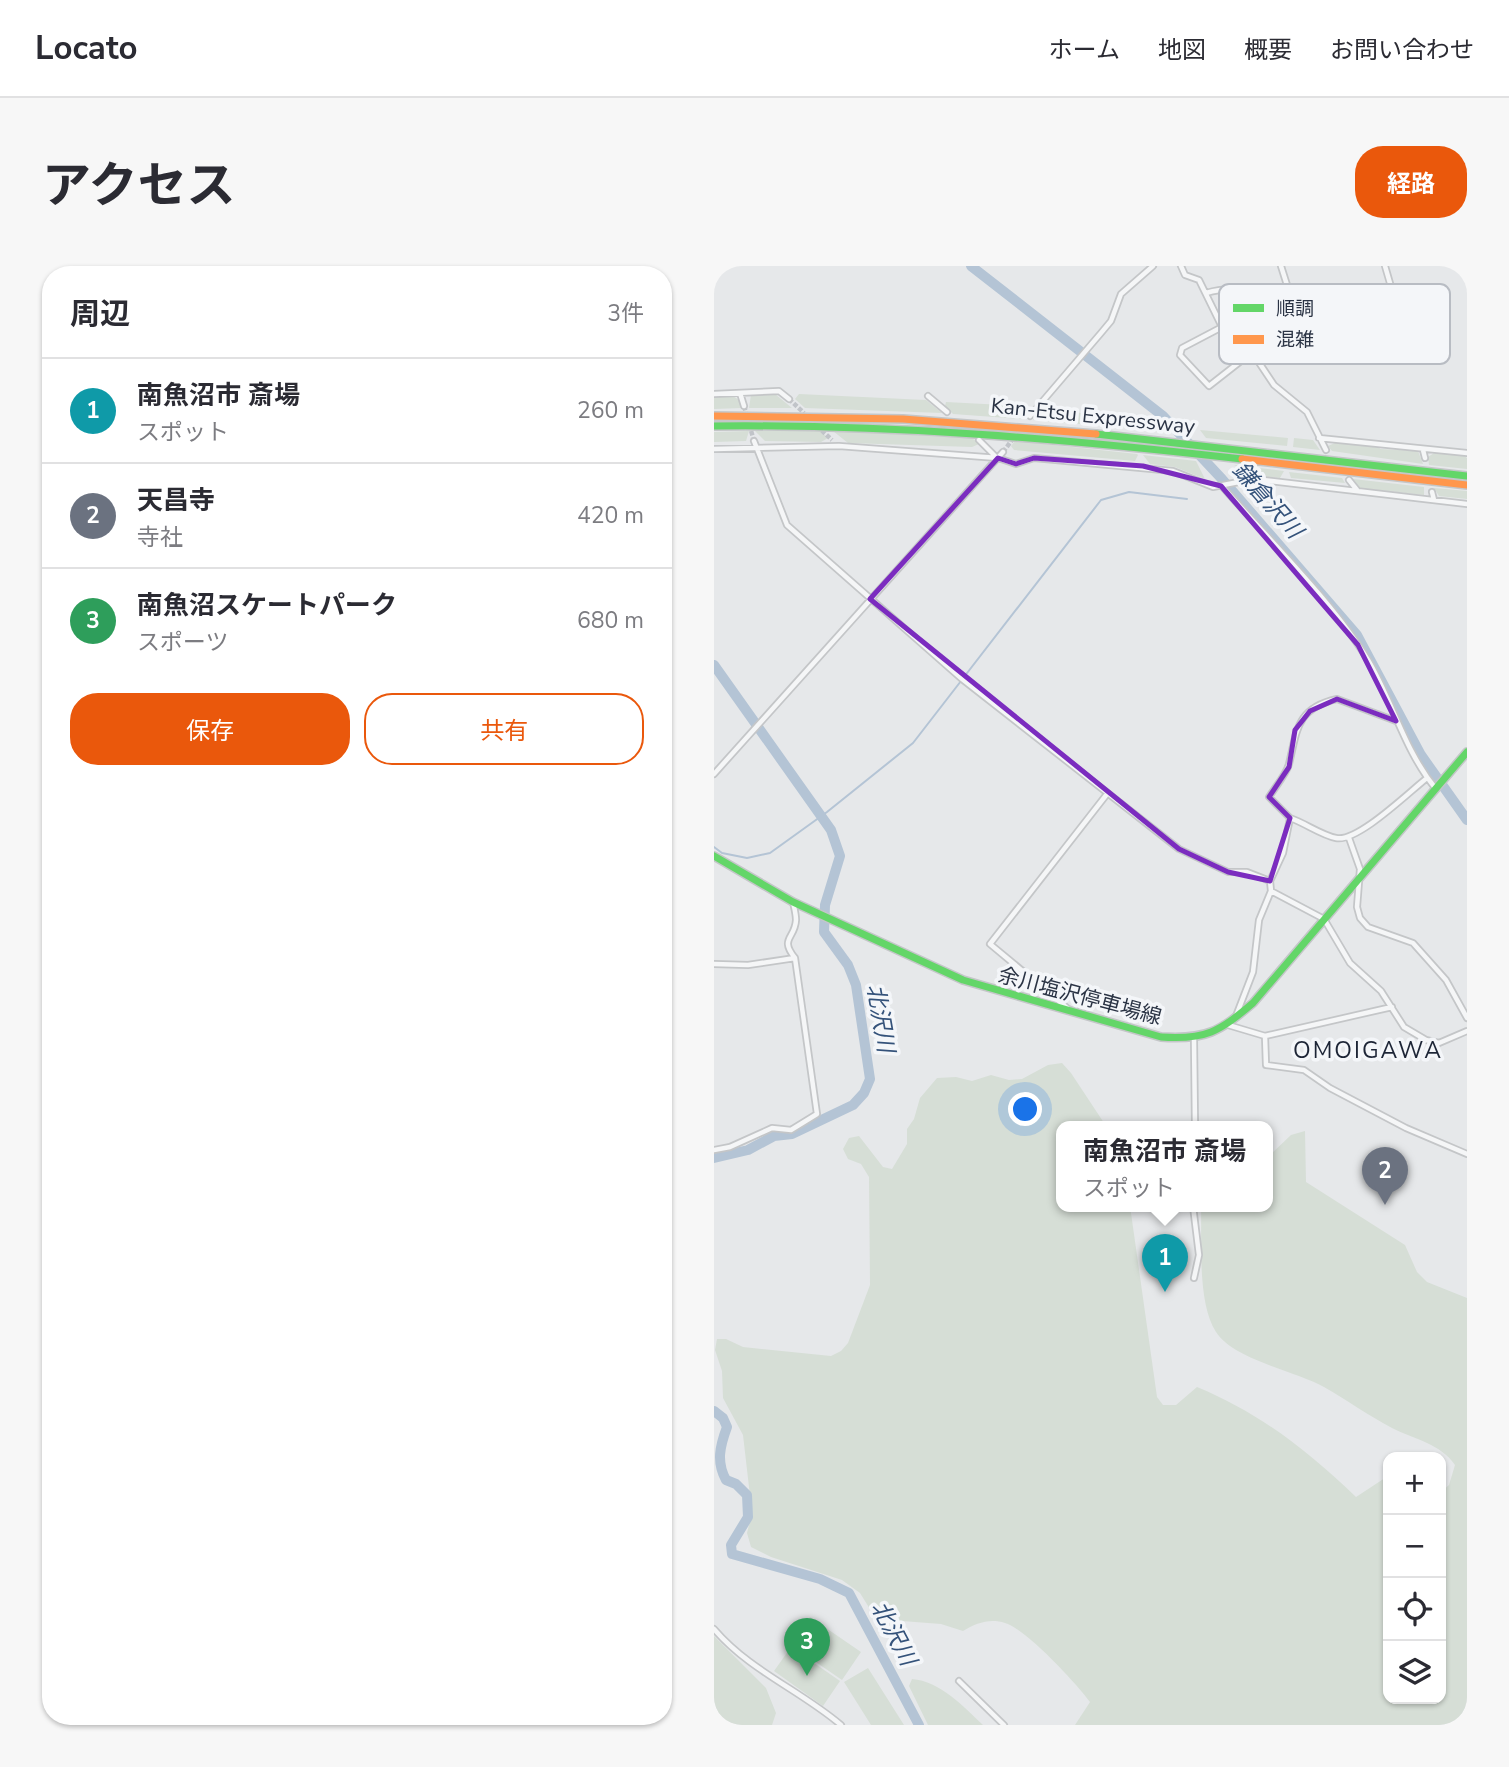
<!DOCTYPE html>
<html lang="ja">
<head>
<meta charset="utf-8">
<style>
	body { margin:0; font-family:"Nunito Sans","Noto Sans JP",sans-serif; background:#f7f7f7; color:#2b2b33 }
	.controls { position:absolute; right:21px; bottom:21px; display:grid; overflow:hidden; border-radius:14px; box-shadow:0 2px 5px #0004 }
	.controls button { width:63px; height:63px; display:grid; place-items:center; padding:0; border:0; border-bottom:2px solid #e1e1e2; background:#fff; color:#2b2b33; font:35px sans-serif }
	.you { position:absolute; left:312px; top:844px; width:24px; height:24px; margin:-18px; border:5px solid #fff; border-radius:50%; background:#1a73e8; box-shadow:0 0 0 10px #1a73e833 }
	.badge { display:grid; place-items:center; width:46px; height:46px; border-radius:50%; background:#ea580c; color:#fff; font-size:23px; font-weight:700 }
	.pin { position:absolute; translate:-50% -58px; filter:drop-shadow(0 2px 4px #0008) }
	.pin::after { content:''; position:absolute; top:37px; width:24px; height:21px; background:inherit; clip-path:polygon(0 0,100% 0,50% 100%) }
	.popup { position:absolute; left:342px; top:855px; width:217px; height:91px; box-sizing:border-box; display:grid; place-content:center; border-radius:14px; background:#fff; filter:drop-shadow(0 2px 5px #0005); font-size:23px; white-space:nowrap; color:#7c7c81 }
	.popup b { font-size:26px; color:#2b2b33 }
	.popup::after { content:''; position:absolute; left:50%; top:100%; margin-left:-14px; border:14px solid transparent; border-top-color:#fff }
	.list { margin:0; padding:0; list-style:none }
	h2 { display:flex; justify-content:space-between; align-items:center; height:91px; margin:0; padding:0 28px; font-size:30px }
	h2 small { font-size:23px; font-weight:400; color:#7c7c81 }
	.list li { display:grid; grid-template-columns:46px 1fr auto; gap:21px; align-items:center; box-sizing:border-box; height:105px; padding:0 28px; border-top:2px solid #e1e1e2 }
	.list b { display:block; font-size:26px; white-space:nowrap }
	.list p { margin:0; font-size:23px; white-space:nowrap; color:#7c7c81 }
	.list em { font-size:23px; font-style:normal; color:#7c7c81 }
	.actions { display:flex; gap:14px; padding:21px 28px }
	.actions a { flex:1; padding:16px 0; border:2px solid #ea580c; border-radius:28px; text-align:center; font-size:24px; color:#ea580c }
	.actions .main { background:#ea580c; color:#fff }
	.icon { flex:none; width:38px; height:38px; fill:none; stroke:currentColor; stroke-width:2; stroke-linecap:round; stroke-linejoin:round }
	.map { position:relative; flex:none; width:753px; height:1459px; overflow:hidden; border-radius:28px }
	header { display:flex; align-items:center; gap:42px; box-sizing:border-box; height:98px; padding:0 35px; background:#fff; border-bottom:2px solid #e1e1e2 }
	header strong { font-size:33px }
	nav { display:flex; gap:38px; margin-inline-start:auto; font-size:24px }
	.intro { display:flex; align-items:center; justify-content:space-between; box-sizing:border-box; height:168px; padding:0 42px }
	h1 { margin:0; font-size:49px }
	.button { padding:18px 32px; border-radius:28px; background:#ea580c; color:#fff; font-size:24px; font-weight:700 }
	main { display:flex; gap:42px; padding:0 42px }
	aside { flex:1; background:#fff; border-radius:28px; box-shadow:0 2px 5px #0004 }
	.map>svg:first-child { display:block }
</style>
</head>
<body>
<header>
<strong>Locato</strong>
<nav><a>ホーム</a><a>地図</a><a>概要</a><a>お問い合わせ</a></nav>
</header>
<div class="intro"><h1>アクセス</h1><a class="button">経路</a></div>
<main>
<aside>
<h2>周辺<small>3件</small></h2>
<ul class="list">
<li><span class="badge" style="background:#0f9aa8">1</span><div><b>南魚沼市 斎場</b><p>スポット</p></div><em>260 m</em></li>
<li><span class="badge" style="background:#6b7280">2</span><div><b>天昌寺</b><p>寺社</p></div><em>420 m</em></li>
<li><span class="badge" style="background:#2e9e5b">3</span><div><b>南魚沼スケートパーク</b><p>スポーツ</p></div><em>680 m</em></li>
</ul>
<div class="actions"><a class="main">保存</a><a>共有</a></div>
</aside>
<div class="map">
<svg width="753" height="1459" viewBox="0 0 753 1459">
	<rect width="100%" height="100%" fill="#e6e8ea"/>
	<!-- green -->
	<path fill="#d6ded6" d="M61,128L78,142H35L37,129Z
		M85,128L212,134L228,147L91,142L81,133Z
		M19,130L25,134L28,142L0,143V131Z
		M232,136L307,140L315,145L309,153L239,148L231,140Z
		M330,142L404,152L413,162L319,154Z
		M424,155L442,157L457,168L419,162Z
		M105,164L114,172L107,176L51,175L41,165Z
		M486,164L574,172L573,180L492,172Z
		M35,165L32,175L0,176V166Z
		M119,165L258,172L265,178L258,181L134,177Z
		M580,172L599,174L606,184L579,181Z
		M301,175L423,188L424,189L421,195L300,184L297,180Z
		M623,176L665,181L666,183L704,185L709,198L618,185L614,180Z
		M720,187L748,188L753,192V203L715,199L714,191Z
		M429,189L482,195L491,213L461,201L436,198Z
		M520,199L570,205L566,212L538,209Z
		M575,206L628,212L631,217L577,212Z
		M639,213L710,221V229L646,222Z
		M720,222L753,225V233L725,230Z
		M348,797L357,807L392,860H348V940H416L443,1131L449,1139H462L483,1121C546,1147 594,1185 642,1231L674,1210V1433H727V1226L735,1219L741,1199C727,1178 700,1173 678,1162C655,1150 633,1134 610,1121C582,1105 520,1094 502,1066C483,1036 488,976 487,940H554V891L577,869L591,865L592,916L691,979L703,1006L713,1016L753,1032V1459H361L376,1436C362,1417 312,1363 291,1357C276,1352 262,1357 249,1365L227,1358L175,1354L159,1348L146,1327L128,1314L57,1291L37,1281L33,1267L38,1247L29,1169L9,1132L8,1105L1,1084L3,1073H12L29,1081L117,1090L127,1085L134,1077L156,1019L155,911L147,898L134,893L129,883L135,872L145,870L169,901L178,903L193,878V863L200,853L206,832L223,812L242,811L258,815L277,809L295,814L308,813L334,799Z
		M96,1351L147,1386L128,1414L77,1379Z
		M0,1370L52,1422L62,1447L58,1459H0Z
		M77,1381L126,1415L109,1440L60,1405Z
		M154,1402L190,1459H157L130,1416Z
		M198,1413C226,1415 250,1441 269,1459H214L195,1420Z"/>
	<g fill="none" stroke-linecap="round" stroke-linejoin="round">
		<!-- stream -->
		<path stroke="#b4c4d5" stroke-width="2" d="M250,411L387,234L415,226L473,233
			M0,581L8,587L33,592L56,587L113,546L199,477L247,415"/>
		<!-- river -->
		<path stroke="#b4c4d5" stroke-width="10" d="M257,0L449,150L508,213L643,369L707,489L753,554
			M0,399L117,564L126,590L111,639L110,666L134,699L142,719L156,813L150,827L139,839L78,868L60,870L34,884L0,892
			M0,1145L9,1152L13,1161C6,1180 2,1196 12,1214L22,1218L33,1229L34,1251L17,1279L18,1288L106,1313L135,1327L205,1459"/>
		<!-- street-tunnel -->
		<path stroke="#c1c4c9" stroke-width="4.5" stroke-dasharray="4.5 2" stroke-linecap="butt" d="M75,133L90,147
			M30,140L40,175
			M103,160L118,174
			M289,186L301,170"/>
		<defs>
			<path id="street" d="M467,0L471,9L485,14L508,61L532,91L574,67L565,42L573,19L567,0
				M492,27C525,18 529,25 553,46L565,42
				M678,39L682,94
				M508,61L468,82L466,89L495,120L532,91
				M574,67L615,51L632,56L678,39L680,31L671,0
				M538,86L560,119L593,146L612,184
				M26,127L30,140
				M0,128L65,125L75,133
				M214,130L233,146
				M316,150L387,67L397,55L407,28L439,0
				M605,172L753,187
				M265,174L283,192
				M40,175L73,259L248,413L465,583L514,606H533L556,615
				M0,183L125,180L284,192L302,198L320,192L459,205L499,221L540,213L753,238
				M709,184L711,192
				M635,214L643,224
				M508,220C555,274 617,334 654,394C679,436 690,484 722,523
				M718,226L720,234
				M0,508L289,186
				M576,552L555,531C561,521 572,509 575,498C583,465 582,442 623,433L682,455
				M635,572L646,603L643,641L646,652L654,661L699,677L732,714L753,752
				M557,625L610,653L636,697L667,725L690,761L712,774L725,777L753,765
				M0,698L34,699L81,692
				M358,746L276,678L393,528
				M522,750L539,706L545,654L557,625L556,615L569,587L576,552C591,557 607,569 622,572C643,577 695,526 713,512
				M514,759L551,770L678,741
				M551,770L552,799L590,804L616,822L692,862L753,888
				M480,773L481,860
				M0,884L16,881L58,862L77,864L103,848L81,692C65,672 81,673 82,654C82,648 80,641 79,636
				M479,940L485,989L480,1012
				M0,1363C36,1405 86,1424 127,1459
				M245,1415L290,1459"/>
			<path id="fast" d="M0,160C177,158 352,173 528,193
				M382,168L753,210
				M0,590L79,636L249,714L447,771C492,774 505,766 539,737L753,486"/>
			<path id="slow" d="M0,150L189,153L382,168
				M528,193L753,219"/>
		</defs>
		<!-- street casing -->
		<use href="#street" stroke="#c4c6c8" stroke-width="8"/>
		<!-- fast casing -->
		<use href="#fast" stroke="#c4c6c8" stroke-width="10"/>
		<!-- slow casing -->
		<use href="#slow" stroke="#c4c6c8" stroke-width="10"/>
		<!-- street -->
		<use href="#street" stroke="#f5f6f7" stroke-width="4.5"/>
		<!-- fast -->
		<use href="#fast" stroke="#63d668" stroke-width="7"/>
		<!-- slow -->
		<use href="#slow" stroke="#ff974d" stroke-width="7"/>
	</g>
	<!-- marked area -->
	<path fill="none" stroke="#7b2cbf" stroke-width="5" stroke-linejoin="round" d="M284,192L302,198L320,192L429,200L507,220L644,379L682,455L623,433L596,445L581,464L575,501L555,531L576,552L556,615L514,606L465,583L156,333Z"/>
	<g text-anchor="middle" stroke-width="7" stroke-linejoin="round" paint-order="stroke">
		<!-- street labels -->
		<g font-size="21" fill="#2b3445" stroke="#f4f6f9">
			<text transform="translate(379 150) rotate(6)" y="7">Kan-Etsu Expressway</text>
			<text transform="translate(366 730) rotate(15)" y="7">余川塩沢停車場線</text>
		</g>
		<!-- water labels -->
		<g font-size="23" font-style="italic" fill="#34527a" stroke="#f4f6f9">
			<text transform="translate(554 234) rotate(49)" y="8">鎌倉沢川</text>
			<text transform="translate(167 752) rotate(80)" y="8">北沢川</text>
			<text transform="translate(180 1367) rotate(62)" y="8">北沢川</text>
		</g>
		<!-- neighbourhood labels -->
		<g font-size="23" letter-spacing="2" fill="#1d2536" stroke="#f4f6f9">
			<text x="654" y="792">OMOIGAWA</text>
		</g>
	</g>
	<!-- legend -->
	<rect x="505" y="18" width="231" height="80" rx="10" fill="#f4f6f9" stroke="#b8bcc3" stroke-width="2"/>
	<rect x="519" y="38" width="31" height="8" fill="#63d668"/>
	<rect x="519" y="69" width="31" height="9" fill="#ff974d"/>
	<g font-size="19" fill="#2b3445">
		<text x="562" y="49">順調</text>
		<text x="562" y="80">混雑</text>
	</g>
</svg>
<div class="controls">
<button>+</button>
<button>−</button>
<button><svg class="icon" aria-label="locate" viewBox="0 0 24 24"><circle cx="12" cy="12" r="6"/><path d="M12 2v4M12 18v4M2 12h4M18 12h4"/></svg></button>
<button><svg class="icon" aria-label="layers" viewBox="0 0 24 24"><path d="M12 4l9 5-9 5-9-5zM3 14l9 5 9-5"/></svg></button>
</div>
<div class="you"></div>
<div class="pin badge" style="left:451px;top:1026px;background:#0f9aa8">1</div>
<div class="popup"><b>南魚沼市 斎場</b>スポット</div>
<div class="pin badge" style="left:671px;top:939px;background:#6b7280">2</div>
<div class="pin badge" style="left:93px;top:1410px;background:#2e9e5b">3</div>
</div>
</main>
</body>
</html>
